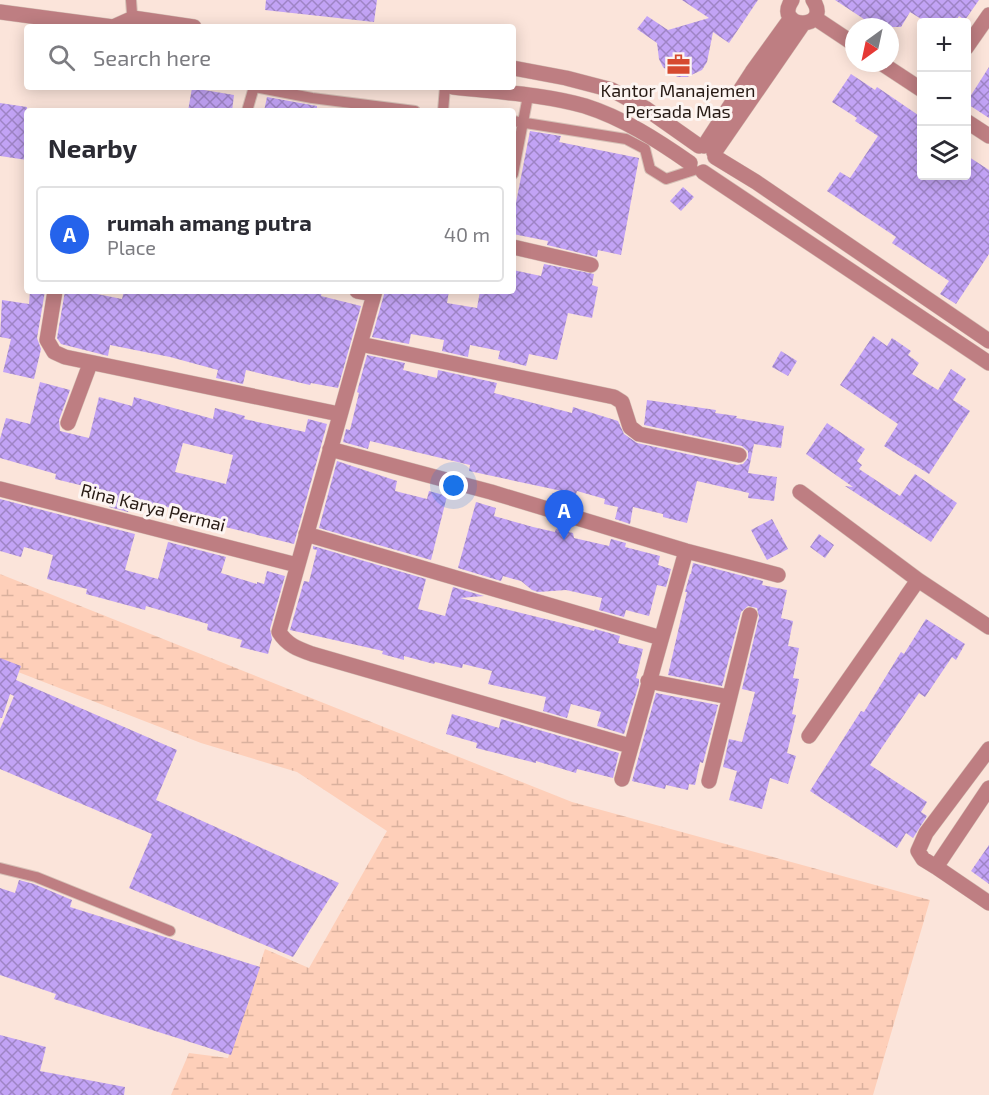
<!DOCTYPE html>
<html lang="en">
<head>
<meta charset="utf-8">
<style>
	body { margin:0; font-family:"Exo 2",sans-serif; background:#f2f2f3; color:#2b2b33 }
	.controls { position:absolute; right:18px; top:18px; display:grid; overflow:hidden; border-radius:6px; box-shadow:0 3px 15px #0003 }
	.controls button { width:54px; height:54px; display:grid; place-items:center; padding:0; border:0; border-bottom:2px solid #e1e1e2; background:#fff; color:#2b2b33; font:30px sans-serif }
	.compass { position:absolute; left:845px; top:18px; width:54px; height:54px; border-radius:50%; background:#fff; box-shadow:0 3px 15px #0003; rotate:213deg }
	.you { position:absolute; left:454px; top:486px; width:21px; height:21px; margin:-15px; border:4px solid #fff; border-radius:50%; background:#1a73e8; box-shadow:0 0 0 9px #1a73e833 }
	.badge { display:grid; place-items:center; width:39px; height:39px; border-radius:50%; background:#2563eb; color:#fff; font-size:20px; font-weight:700 }
	.pin { position:absolute; translate:-50% -50px; filter:drop-shadow(0 2px 3px #0008) }
	.pin::after { content:''; position:absolute; top:32px; width:21px; height:18px; background:inherit; clip-path:polygon(0 0,100% 0,50% 100%) }
	.list { margin:0; padding:0; list-style:none }
	h2 { display:flex; justify-content:space-between; align-items:center; height:78px; margin:0; padding:0 24px; font-size:26px }
	h2 small { font-size:20px; font-weight:400; color:#7c7c81 }
	.list li { display:grid; grid-template-columns:39px 1fr auto; gap:18px; align-items:center; box-sizing:border-box; height:96px; margin:0 12px 12px; padding:0 12px; border:2px solid #e1e1e2; border-radius:6px }
	.list b { display:block; font-size:22px; white-space:nowrap }
	.list p { margin:0; font-size:20px; white-space:nowrap; color:#7c7c81 }
	.list em { font-size:20px; font-style:normal; color:#7c7c81 }
	.icon { flex:none; width:33px; height:33px; fill:none; stroke:currentColor; stroke-width:2; stroke-linecap:round; stroke-linejoin:round }
	.map { position:relative; flex:none; width:989px; height:1095px; overflow:hidden }
	.search { position:absolute; background:#fff; box-shadow:0 3px 15px #0003; left:24px; top:24px; width:492px; height:66px; display:flex; align-items:center; gap:15px; box-sizing:border-box; padding:0 21px; border-radius:6px; color:#7c7c81; font-size:22px }
	.panel { position:absolute; background:#fff; box-shadow:0 3px 15px #0003; left:24px; top:108px; width:492px; height:186px; border-radius:6px }
	.map>svg:first-child { display:block }
</style>
</head>
<body>
<div class="map">
<svg width="989" height="1095" viewBox="0 0 989 1095">
	<defs>
		<pattern id="wetland-marsh" width="20" height="14" patternUnits="userSpaceOnUse" patternTransform="scale(1.5)"><rect width="20" height="14" fill="#fecfb9"/><path d="M1 5h8M5 5V1M11 12h8M15 12V8" fill="none" stroke="#dab19e"/></pattern>
		<pattern id="building-cross-hatch" width="8" height="8" patternUnits="userSpaceOnUse" patternTransform="scale(1.5)"><rect width="8" height="8" fill="#c2a3f5"/><path d="M0 0l8 8M0 8l8-8" fill="none" stroke="#9e84c5"/></pattern>
	</defs>
	<rect width="100%" height="100%" fill="#fbe4da"/>
	<!-- wetland -->
	<path fill="url(#wetland-marsh)" d="M0,574L572,802L930,900L873,1095H171L189,1053L228,1058L265,949L309,968L387,831L297,772L201,743L0,665Z"/>
	<!-- building -->
	<path fill="url(#building-cross-hatch)" fill-rule="evenodd" d="M266,0H377L374,22L265,10Z
		M682,0H758L729,43L713,32L707,62L702,70L687,77H678L670,73L663,67L659,59L657,43L637,29L647,16L668,30L709,18Z
		M835,0H979L965,20L959,16L955,22H926L910,12L901,27H876Z
		M989,67V118L966,103Z
		M851,74L875,90L877,87L921,117V176H966V155L989,170V254L956,304L940,294L949,281L892,243L896,237L827,191L840,172L850,178L878,136L855,121L857,118L832,102Z
		M192,88L234,95L232,111H188Z
		M267,97L317,106V111H264Z
		M0,103L27,107V160L0,156Z
		M530,131L561,136L559,142L639,158L621,255L598,250L597,257L547,245L548,241L513,234V218Z
		M683,187L694,197L681,211L670,201Z
		M544,264L594,274L592,285L598,287L592,318L568,313L557,360L529,354L526,366L498,359L500,351L470,345L468,357L442,351L444,340L411,334L409,344L372,337L385,291H449L447,303L477,308L480,291H513V270L541,276Z
		M30,291H45L37,338L41,349L34,379L3,372L11,339L0,337L2,300L29,304Z
		M65,291H93L92,293L122,299L124,291H322L321,296L361,306L338,388L311,383L310,385L246,370L243,384L216,378L218,370L170,357L110,345L108,356L61,344L57,338Z
		M873,336L887,346L892,338L911,351L908,355L919,363L912,374L938,390L951,369L966,379L953,400L970,411L929,474L884,446L898,424L840,385Z
		M781,351L797,361L788,376L772,367Z
		M367,355L405,363L403,370L437,378L438,370L497,383L494,393L572,413L573,407L618,421L624,434L637,443L737,465L743,464L748,458V451L742,446L644,425L647,400L716,410L715,413L737,416L736,418L784,426L781,448L754,444L748,473L777,477L774,501L748,498L749,493L697,481L687,523L663,517V514L633,507L630,524L615,519L618,507L604,504L605,499L577,491L576,494L469,471L470,465L370,441L368,449L343,442L346,429L350,430L359,393L357,392Z
		M40,382L70,390L59,420L60,431L89,438L99,397L132,406L134,397L213,419L215,408L245,416L244,419L305,432L308,419L327,424L294,544L217,525L218,518L162,506V508L144,504L142,508L130,505L128,512L109,507L113,493L55,479L56,474L0,458V439L6,418L30,424ZM183,443L233,455L226,484L175,472Z
		M827,423L865,449L857,461L862,465L859,469L900,496L915,474L957,503L931,542L845,486L853,487L806,454Z
		M337,461L397,481L395,491L427,499L429,491L447,496L431,560L319,528Z
		M0,499L135,534L125,570L158,579L168,542L226,557L221,573L257,584V582L264,584L267,571L285,576L270,629L272,639L268,654L240,647L242,640L207,630L208,624L146,606L145,610L86,594L87,589L47,579L53,555L24,547L21,557L0,551Z
		M476,502L496,508L494,516L533,527L555,532L556,529L573,533L574,538L609,546L611,539L626,543L625,547L660,556L658,565L671,569L666,587L657,585L649,616L626,610L624,617L599,610L602,598L566,590L538,592L532,590L521,581L503,576L501,581L458,568Z
		M772,519L788,549L767,560L751,530Z
		M819,534L834,545L825,558L810,547Z
		M313,546L426,579L418,609L445,616L453,587L484,596L460,598L594,631L595,629L620,636L618,643L643,649L636,678L639,679V684L624,734L597,726L601,712L571,704L567,718L543,711L546,697L488,684L492,671L463,664L462,668L435,662L434,664L404,656V660L382,654L383,651L290,630L304,581L309,582L317,550L313,549Z
		M693,563L763,581L762,585L787,590L781,618L793,621L788,646L799,648L793,678L799,679L792,714L796,715L787,753L796,756L788,784L770,778L762,809L729,800L737,771L723,767L729,739L742,742L755,692L742,689L759,617L757,608L748,606L741,612L722,686L668,675L687,592H685L690,574H691Z
		M926,619L965,644L956,660L952,657L925,697L919,693L870,765L927,802L921,812L927,816L913,838L906,833L897,848L810,791L861,711L864,712L901,652L904,654Z
		M0,658L21,666L16,680L177,750L156,800L339,883L293,957L129,888L152,834L0,769V729L14,696L10,694L2,718H0Z
		M656,693L718,705L703,763L700,762L695,785L689,784L688,790L666,785L665,789L632,781Z
		M452,714L499,728L501,719L619,753L613,778L577,769L576,773L536,761V763L476,748L477,743L446,734Z
		M989,845V884L971,871Z
		M19,880L34,884L72,900L70,907L260,967L231,1055L54,999L56,994L0,975V888L15,893Z
		M0,1035L46,1047L40,1071L125,1087L124,1095H0Z"/>
	<g fill="none" stroke-linecap="round" stroke-linejoin="round">
		<defs>
			<path id="lane" d="M131,0L133,27
				M254,87L312,98L415,111
				M247,111L254,87
				M443,111L445,87
				M513,121L626,139L645,149L650,169L666,179L694,170
				M513,174L528,96
				M0,868L36,877L170,931"/>
			<path id="street" d="M792,0C772,30 833,31 813,0
				M0,12L113,27
				M815,18L854,44
				M113,27L133,18L194,27
				M966,48L989,15
				M881,63L922,90
				M513,68L566,78L612,90L645,108L699,146
				M453,87C496,92 543,94 585,106C623,118 657,140 690,163
				M966,121L989,136
				M704,146L752,72L791,18
				M714,153L803,24
				M715,157L756,182L989,341
				M703,172L989,363
				M513,247L591,265
				M55,291L47,340L54,352L65,357L339,414
				M357,291L374,294
				M375,291L279,632C287,645 298,649 312,654L630,746
				M360,344L614,397L622,402L630,427L639,434L739,455
				M68,423L90,364
				M330,449L491,492L686,551L778,575
				M0,489L297,565
				M800,492L918,580
				M306,534L661,638
				M648,681L729,697
				M809,736L918,580L989,627
				M989,749L926,833L918,851L923,859L936,867L989,788
				M622,779L686,551
				M709,781L750,615
				M936,867L989,903"/>
		</defs>
		<!-- lane casing -->
		<use href="#lane" stroke="#d5c0b6" stroke-width="12"/>
		<!-- street casing -->
		<use href="#street" stroke="#d5c0b6" stroke-width="16"/>
		<!-- lane -->
		<use href="#lane" stroke="#be7e82" stroke-width="10"/>
		<!-- street -->
		<use href="#street" stroke="#be7e82" stroke-width="15"/>
	</g>
	<!-- icons -->
	<defs>
		<symbol id="office-bare" viewBox="-9 -9 18 18"><path d="M-6-3h4V-5.5h4V-3h4V5H-6ZM-1-4.5V-3h2v-1.5ZM-6 0V1H6V0Z" fill="#d64a30" stroke="#fdf5f2" stroke-width="2.5" paint-order="stroke"/></symbol>
	</defs>
	<g fill-rule="evenodd">
		<use href="#office-bare" x="662" y="48" width="33" height="33"/>
	</g>
	<g text-anchor="middle" stroke-width="6" stroke-linejoin="round" paint-order="stroke">
		<!-- poi labels -->
		<g font-size="18" fill="#271a14" stroke="#fdf5f2">
			<text x="678" y="97">Kantor Manajemen<tspan x="678" dy="21">Persada Mas</tspan></text>
		</g>
		<!-- street labels -->
		<g font-size="18" fill="#271a14" stroke="#fdf5f2">
			<text transform="translate(153 508) rotate(14)" y="6">Rina Karya Permai</text>
		</g>
	</g>
</svg>
<div class="controls">
<button>+</button>
<button>−</button>
<button><svg class="icon" aria-label="layers" viewBox="0 0 24 24"><path d="M12 4l9 5-9 5-9-5zM3 14l9 5 9-5"/></svg></button>
</div>
<svg class="compass" viewBox="-18 -18 36 36"><path d="M0-13l5 13h-10z" fill="#e53935"/><path d="M0 13l5-13h-10z" fill="#7c7c81"/></svg>
<div class="you"></div>
<div class="pin badge" style="left:564px;top:540px">A</div>
<div class="search"><svg class="icon" aria-label="search" viewBox="0 0 24 24"><circle cx="10" cy="10" r="6"/><path d="M15 15l6 6"/></svg>Search here</div>
<section class="panel">
<h2>Nearby<small></small></h2>
<ul class="list">
<li><span class="badge">A</span><div><b>rumah amang putra</b><p>Place</p></div><em>40 m</em></li>
</ul>
</section>
</div>
</body>
</html>
